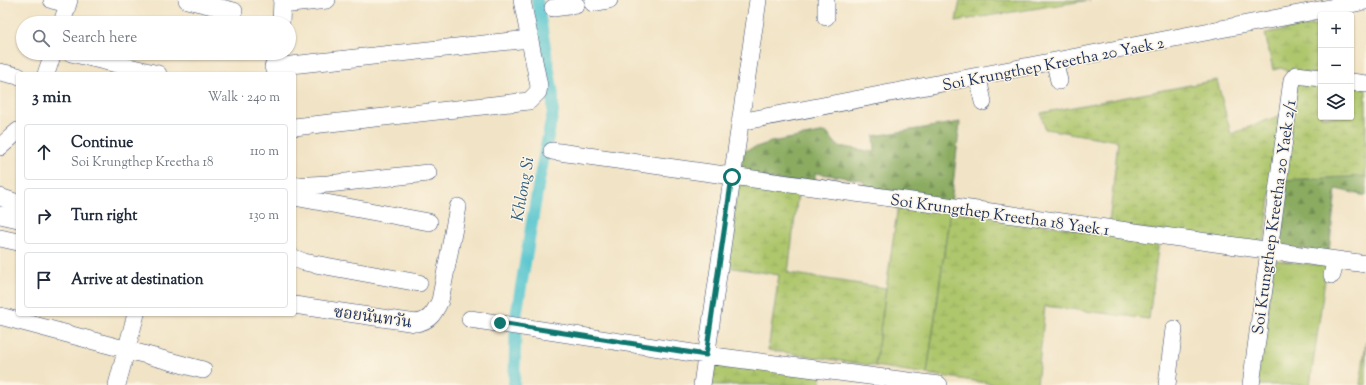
<!DOCTYPE html>
<html lang="en">
<head>
<meta charset="utf-8">
<style>
	body { margin:0; font-family:"Sorts Mill Goudy","Noto Serif Thai",serif; background:#f2f2f3; color:#1f2937 }
	.controls { position:absolute; right:12px; top:12px; display:grid; overflow:hidden; border-radius:4px; box-shadow:0 1px 3px #0004 }
	.controls button { width:36px; height:36px; display:grid; place-items:center; padding:0; border:0; border-bottom:1px solid #e0e1e3; background:#fff; color:#1f2937; font:20px sans-serif }
	.stop { position:absolute; width:12px; height:12px; margin:-9px; border:3px solid #0f766e; border-radius:50%; background:#fff }
	.stop.end { background:#0f766e; border-color:#fff; box-shadow:0 1px 4px #0008 }
	.list { margin:0; padding:0; list-style:none }
	h2 { display:flex; justify-content:space-between; align-items:center; height:52px; margin:0; padding:0 16px; font-size:17px }
	h2 small { font-size:13px; font-weight:400; color:#747a83 }
	.list li { display:grid; grid-template-columns:26px 1fr auto; gap:12px; align-items:center; box-sizing:border-box; height:56px; margin:0 8px 8px; padding:0 8px; border:1px solid #e0e1e3; border-radius:4px }
	.list b { display:block; font-size:15px; white-space:nowrap }
	.list p { margin:0; font-size:13px; white-space:nowrap; color:#747a83 }
	.list em { font-size:13px; font-style:normal; color:#747a83 }
	.icon { flex:none; width:22px; height:22px; fill:none; stroke:currentColor; stroke-width:2; stroke-linecap:round; stroke-linejoin:round }
	.map { position:relative; flex:none; width:1366px; height:385px; overflow:hidden }
	.search { position:absolute; background:#fff; box-shadow:0 1px 3px #0004; left:16px; top:16px; width:280px; height:44px; display:flex; align-items:center; gap:10px; box-sizing:border-box; padding:0 14px; border-radius:22px; color:#747a83; font-size:15px }
	.panel { position:absolute; background:#fff; box-shadow:0 1px 3px #0004; left:16px; top:72px; width:280px; height:244px; border-radius:4px }
	.map>svg:first-child { display:block }
</style>
</head>
<body>
<div class="map">
<svg width="1366" height="385" viewBox="0 0 1366 385">
	<defs>
		<pattern id="grass-tufts" width="24" height="20" patternUnits="userSpaceOnUse"><rect width="24" height="20" fill="#aec66c"/><path d="M3 7l-1-3M5 7V3M7 7l1-3M15 17l-1-3M17 17v-4M19 17l1-3" fill="none" stroke="#95aa60"/></pattern>
		<pattern id="forest-firs" width="22" height="20" patternUnits="userSpaceOnUse"><rect width="22" height="20" fill="#8aab60"/><path d="M5 1l3.5 6h-7zM16 11l3.5 6h-7z" fill="#708c52"/></pattern>
		<pattern id="wetland-marsh" width="20" height="14" patternUnits="userSpaceOnUse"><rect width="20" height="14" fill="#aec66c"/><path d="M1 5h8M5 5V1M11 12h8M15 12V8" fill="none" stroke="#95aa60"/></pattern>
	</defs>
	<rect width="100%" height="100%" fill="#fcf5e5"/>
	<filter id="ink" filterUnits="userSpaceOnUse"><feTurbulence type="fractalNoise" baseFrequency=".025" numOctaves="2"/><feDisplacementMap in="SourceGraphic" scale="8" xChannelSelector="R" yChannelSelector="G"/><feConvolveMatrix kernelMatrix="1 2 1 2 8 2 1 2 1" color-interpolation-filters="sRGB"/></filter>
	<filter id="wash" filterUnits="userSpaceOnUse"><feTurbulence type="fractalNoise" baseFrequency=".012" numOctaves="4" result="noise"/><feDisplacementMap in="SourceGraphic" scale="16" xChannelSelector="R" yChannelSelector="G"/><feGaussianBlur stdDeviation="0.9" result="paint"/><feColorMatrix in="noise" values="0 0 0 0 0 0 0 0 0 0 0 0 0 0 0 0 0 1.4 0 .05"/><feComposite in="paint" operator="in"/></filter>
	<g filter="url(#wash)">
		<rect width="100%" height="100%" fill="#f1e3c5"/>
		<!-- grass -->
		<path fill="url(#grass-tufts)" stroke="#647a65" d="M898,205L950,211L927,374L875,366Z
			M1274,260L1327,266L1310,385H1257Z
			M1366,342V385H1360Z"/>
		<!-- forest -->
		<path fill="url(#forest-firs)" stroke="#526d5f" d="M960,122L951,204L870,193L862,180L815,173V185L739,175L744,151L771,142L826,132L838,146L875,152L874,136Z
			M1366,176V196L1336,189L1329,252L1274,246L1282,180Z"/>
		<!-- wetland -->
		<path fill="url(#wetland-marsh)" stroke="#647a65" d="M960,0H1090L956,21Z
			M1321,24V74L1290,72L1281,68L1273,70L1265,33Z
			M1217,80L1231,134L1281,115L1265,237L1259,245L1109,224L1118,141L1045,129L1041,113Z
			M1321,82V117H1351V86L1366,88V176L1282,180L1296,84Z
			M738,183L798,193L788,273L886,288L875,366L768,350L779,275L727,267Z
			M950,211L1159,241L1149,319L1045,306L1037,385H1001L927,374Z
			M713,360L822,373L821,385H710Z"/>
		<g fill="none" stroke-linecap="round" stroke-linejoin="round">
			<!-- canal -->
			<path stroke="#59c6cf" stroke-width="12" d="M514,385L516,316L539,181L553,112V95L537,0"/>
		</g>
	</g>
	<g filter="url(#ink)">
		<g fill="none" stroke-linecap="round" stroke-linejoin="round">
			<defs>
				<path id="minor" d="M52,0L68,4
					M187,0L234,11
					M826,0V17
					M593,3L609,0
					M282,5L327,0
					M553,8L576,5
					M62,23L69,0
					M281,23L282,0
					M71,53L158,74
					M1055,63L1059,81
					M273,67L529,39
					M0,72L18,76
					M46,74L53,53
					M978,78L983,102
					M1351,82L1366,84
					M740,122L1366,1
					M294,127L529,101L538,92L539,86L522,0
					M0,147L18,131
					M552,151L1366,264
					M294,186L328,184L428,173
					M0,197L18,203
					M294,197L429,222
					M0,215L18,219
					M0,238L18,242
					M294,258L304,262L419,283
					M1332,275L1336,260
					M294,305L416,323C430,321 434,313 440,301L458,207
					M0,316L203,370
					M470,319L706,355L939,385
					M117,385L136,314
					M702,385L758,0
					M1167,385L1174,329
					M1251,385L1292,80L1296,75L1321,78"/>
			</defs>
			<!-- minor casing -->
			<use href="#minor" stroke="#3b4a6d" stroke-width="18"/>
			<!-- minor -->
			<use href="#minor" stroke="#fff" stroke-width="17"/>
		</g>
	</g>
	<g fill="none" stroke-linecap="round" stroke-linejoin="round" filter="url(#ink)">
		<!-- route -->
		<path stroke="#0f766e" stroke-width="5" d="M500,323L706,355L732,177"/>
	</g>
	<g text-anchor="middle" stroke-width="3" stroke-linejoin="round" paint-order="stroke">
		<!-- street labels -->
		<g font-size="16" fill="#1b2f5e" stroke="#fcf5e5">
			<text transform="translate(1053 63) rotate(-11)" y="6">Soi Krungthep Kreetha 20 Yaek 2</text>
			<text transform="translate(1000 214) rotate(8)" y="6">Soi Krungthep Kreetha 18 Yaek 1</text>
			<text transform="translate(1273 217) rotate(-82)" y="6">Soi Krungthep Kreetha 20 Yaek 2/1</text>
			<text transform="translate(373 316) rotate(8)" y="6">ซอยนันทวัน</text>
		</g>
		<!-- water labels -->
		<g font-size="17" font-style="italic" fill="#2e5c80" stroke="#fcf5e5">
			<text transform="translate(522 189) rotate(-80)" y="6">Khlong Si</text>
		</g>
	</g>
</svg>
<div class="controls">
<button>+</button>
<button>−</button>
<button><svg class="icon" aria-label="layers" viewBox="0 0 24 24"><path d="M12 4l9 5-9 5-9-5zM3 14l9 5 9-5"/></svg></button>
</div>
<div class="stop" style="left:732px;top:177px"></div>
<div class="stop end" style="left:500px;top:323px"></div>
<div class="search"><svg class="icon" aria-label="search" viewBox="0 0 24 24"><circle cx="10" cy="10" r="6"/><path d="M15 15l6 6"/></svg>Search here</div>
<section class="panel">
<h2>3 min<small>Walk · 240 m</small></h2>
<ul class="list">
<li><svg class="icon" aria-label="ahead" viewBox="0 0 24 24"><path d="M12 20V5M6 11l6-6 6 6"/></svg><div><b>Continue</b><p>Soi Krungthep Kreetha 18</p></div><em>110 m</em></li>
<li><svg class="icon" aria-label="right" viewBox="0 0 24 24"><path d="M7 20v-9h11M14 6l5 5-5 5"/></svg><div><b>Turn right</b></div><em>130 m</em></li>
<li><svg class="icon" aria-label="arrive" viewBox="0 0 24 24"><path d="M6 21V4h12l-3 4 3 4H6"/></svg><div><b>Arrive at destination</b></div></li>
</ul>
</section>
</div>
</body>
</html>
